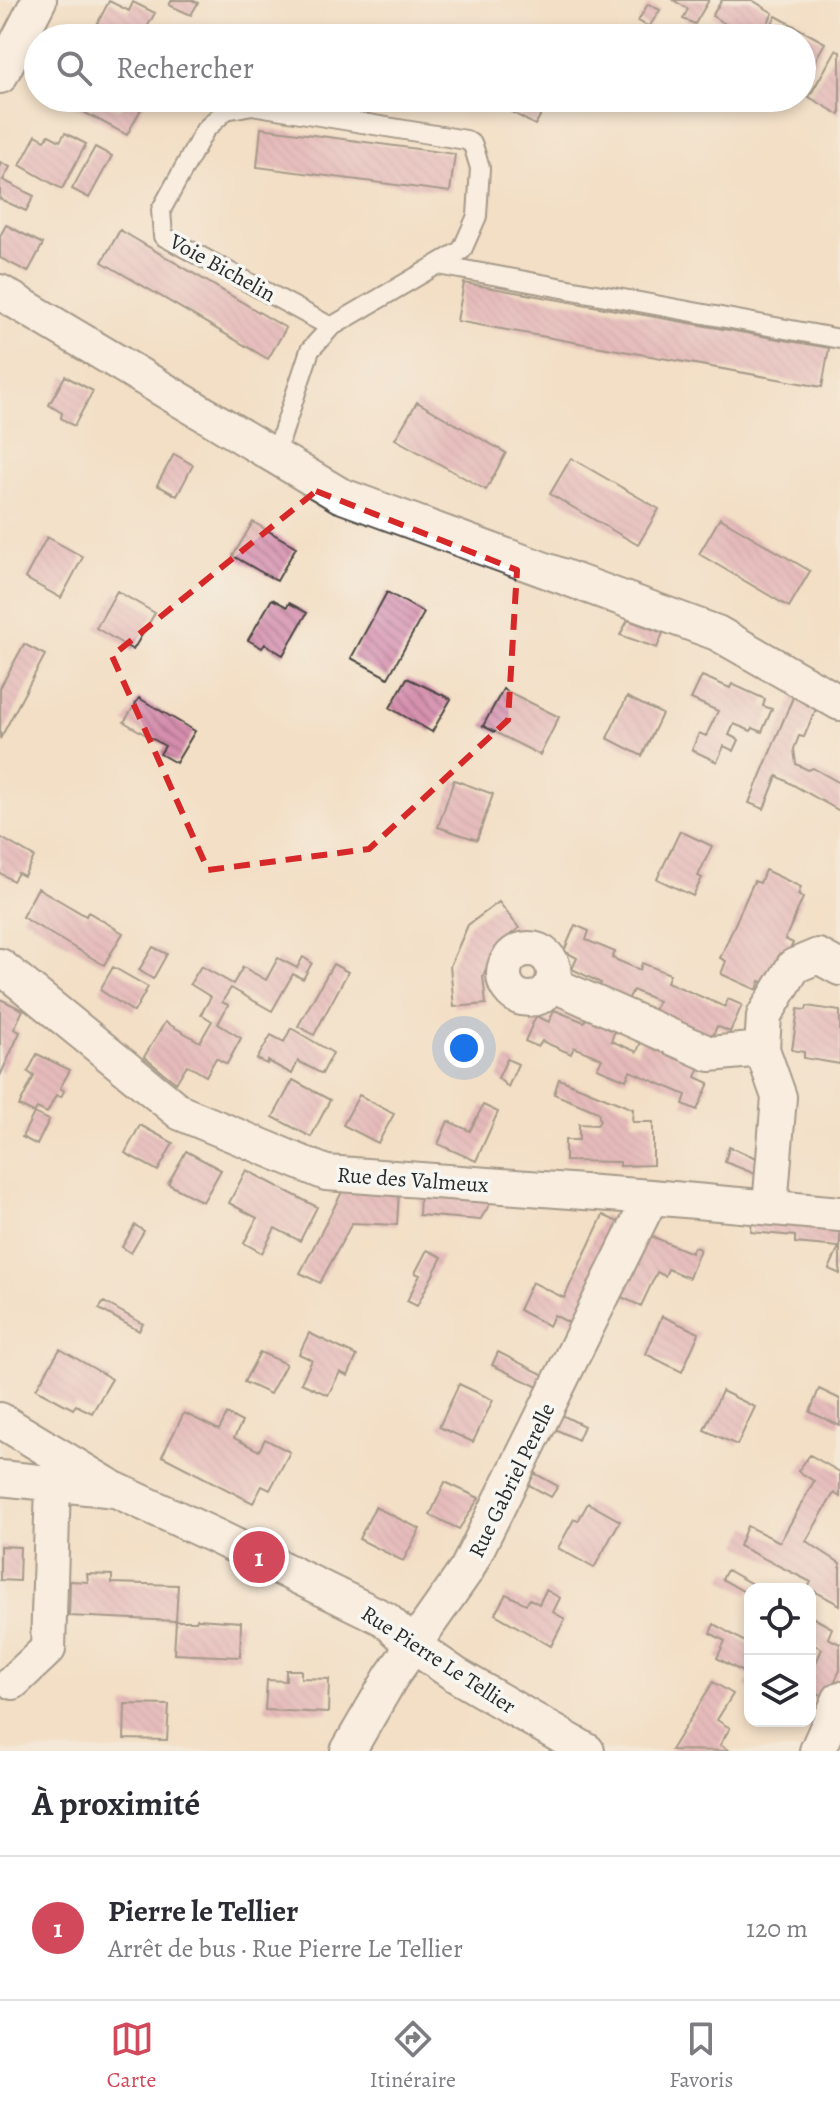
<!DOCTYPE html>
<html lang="fr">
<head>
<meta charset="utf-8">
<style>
	body { margin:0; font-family:Alegreya,serif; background:#f7f7f7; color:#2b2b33 }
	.controls { position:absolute; right:24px; bottom:24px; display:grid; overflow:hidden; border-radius:16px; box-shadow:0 4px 12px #0003 }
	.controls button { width:72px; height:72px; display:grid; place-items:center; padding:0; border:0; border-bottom:2px solid #e1e1e2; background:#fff; color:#2b2b33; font:40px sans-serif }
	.you { position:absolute; left:464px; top:1048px; width:28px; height:28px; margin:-20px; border:6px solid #fff; border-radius:50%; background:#1a73e8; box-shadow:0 0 0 12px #1a73e833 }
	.badge { display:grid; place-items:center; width:52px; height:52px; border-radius:50%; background:#d1495b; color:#fff; font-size:26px; font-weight:700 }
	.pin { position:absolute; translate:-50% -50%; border:4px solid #fff; box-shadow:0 2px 8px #0006 }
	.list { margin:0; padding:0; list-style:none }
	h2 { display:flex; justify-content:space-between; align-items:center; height:104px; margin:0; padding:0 32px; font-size:34px }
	h2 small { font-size:26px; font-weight:400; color:#7c7c81 }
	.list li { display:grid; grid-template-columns:52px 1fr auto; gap:24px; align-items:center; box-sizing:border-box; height:144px; padding:0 32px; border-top:2px solid #e1e1e2 }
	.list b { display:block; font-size:30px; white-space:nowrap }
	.list p { margin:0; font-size:26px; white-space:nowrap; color:#7c7c81 }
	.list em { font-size:26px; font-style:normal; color:#7c7c81 }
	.icon { flex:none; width:44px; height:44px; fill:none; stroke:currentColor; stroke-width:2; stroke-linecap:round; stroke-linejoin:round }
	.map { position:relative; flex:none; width:840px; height:1751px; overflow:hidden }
	.search { position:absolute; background:#fff; box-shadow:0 4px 12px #0003; left:24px; right:24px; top:24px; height:88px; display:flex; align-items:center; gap:20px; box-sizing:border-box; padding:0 28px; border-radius:44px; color:#7c7c81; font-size:30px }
	.sheet { height:248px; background:#fff }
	nav { display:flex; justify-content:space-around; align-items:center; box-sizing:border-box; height:112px; border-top:2px solid #e1e1e2; background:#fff; font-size:22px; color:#7c7c81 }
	nav a { display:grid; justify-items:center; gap:4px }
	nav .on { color:#d1495b }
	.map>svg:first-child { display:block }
</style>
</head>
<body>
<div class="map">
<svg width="840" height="1751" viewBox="0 0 840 1751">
	<defs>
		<pattern id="building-back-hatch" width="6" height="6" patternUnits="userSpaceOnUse" patternTransform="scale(2)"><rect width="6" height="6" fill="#d58ead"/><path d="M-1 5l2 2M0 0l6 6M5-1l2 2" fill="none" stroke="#ad748d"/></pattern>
	</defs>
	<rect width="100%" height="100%" fill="#f6f6f2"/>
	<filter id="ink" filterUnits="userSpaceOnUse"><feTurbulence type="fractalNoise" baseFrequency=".0125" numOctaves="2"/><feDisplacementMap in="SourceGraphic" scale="16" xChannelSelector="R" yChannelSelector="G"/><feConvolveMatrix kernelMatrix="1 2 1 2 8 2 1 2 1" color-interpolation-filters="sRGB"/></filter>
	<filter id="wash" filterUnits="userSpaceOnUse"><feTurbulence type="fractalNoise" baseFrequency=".006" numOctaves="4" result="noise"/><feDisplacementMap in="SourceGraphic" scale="32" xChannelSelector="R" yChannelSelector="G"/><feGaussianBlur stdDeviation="1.8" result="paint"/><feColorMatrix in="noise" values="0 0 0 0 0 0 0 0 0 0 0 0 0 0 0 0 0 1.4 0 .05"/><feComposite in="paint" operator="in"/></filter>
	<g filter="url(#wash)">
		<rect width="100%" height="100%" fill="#f3dfc5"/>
		<g id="blocks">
			<!-- building -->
			<path fill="url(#building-back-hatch)" d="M172,0H192L198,3L191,15L169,5Z
				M673,0H709L695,24L683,19L688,9Z
				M722,0H752L773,13L760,37L753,33L750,38L712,16Z
				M109,1L129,11L133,2L155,13L141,38H110L94,30Z
				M648,4L660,10L649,27L638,21Z
				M776,16L825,43L802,83V38H764Z
				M836,50L840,52V115L809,97Z
				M57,98H109L106,104L120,110L126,98H147L127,135Z
				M508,98H521L543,111L535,125L503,107Z
				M261,128L455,154L450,192L257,167Z
				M65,133L86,144L62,189L20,165L36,135L45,140L49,135L60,141Z
				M95,147L112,156L89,198L72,189Z
				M0,162L10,167L3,180L34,196L26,211L0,199Z
				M6,225L43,244L28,272L0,258V236Z
				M120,230L286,328L268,359L102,262Z
				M464,283L829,348L822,387L457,321Z
				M65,376L93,391L74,426L61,418L62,413L49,405Z
				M417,402L506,453L486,490L395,439Z
				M174,454L193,465L177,496L157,485Z
				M571,458L659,509L638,545L550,494Z
				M720,518L810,571L789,607L699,554Z
				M253,522L296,547L277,581L233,556Z
				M47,537L83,557L61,598L25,578Z
				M117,591L155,613L133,650L96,628Z
				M387,592L424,613L388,678L351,658Z
				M272,599L287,607L289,603L307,613L283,655L265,644L262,648L248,640Z
				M628,620L663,633L657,648L620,635Z
				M24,644L45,655L0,739V688Z
				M702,676L730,688L732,684L765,699L763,706L772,709L762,732L753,728L751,731L734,724L729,735L739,740L734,751L724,746L717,762L692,750L699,733L706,736L718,711L691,699Z
				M407,678L451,699L432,732L390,708Z
				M503,689L559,717L540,755L483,726Z
				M796,690L819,702L804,737L799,736L794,749L796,764L808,770L813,768L840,783V811L777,776L764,809L749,803Z
				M627,697L662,714L642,756L607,738Z
				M139,698L195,731L176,763L160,754L165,746L124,722Z
				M454,780L493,794L477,840L438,827Z
				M680,831L712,846L698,876L702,878L693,896L657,879Z
				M0,837L34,857L24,876L18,873L13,881L0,873Z
				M765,870L801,887L798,895L803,898L785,939L793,943L787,956L780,953L766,984L760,981L757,990L721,974L726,961L720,958L754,881L760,883Z
				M38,888L86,916L88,912L123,933L104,965L22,917Z
				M499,902L519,928L495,947L483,976L486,1004L454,1007L450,966L468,925Z
				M575,925L589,931L586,940L615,952L612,958L640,970L642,963L670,974L667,982L725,1007L728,999L742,1005L730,1032L717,1026L712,1038L653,1013L658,1001L633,990L627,1002L599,989L601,983L572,969L577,958L564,951Z
				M153,947L167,954L153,979L139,970Z
				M303,957L312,963L303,979L293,974L272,1011L231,988L222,1002L228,1005L218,1024L241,1038L227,1064L216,1058L206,1076L187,1065L176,1083L144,1057L165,1022L200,1042L212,1021L201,1014L211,997L190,984L201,966L233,984L243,967L266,980L278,958L297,968Z
				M333,964L348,972L314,1035L298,1026Z
				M113,967L148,987L134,1012L100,990Z
				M0,999L23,1010L14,1029L20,1032L0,1076Z
				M807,1006L840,1011V1064L804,1058V1052L792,1050L798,1009L806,1010Z
				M554,1010L584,1022L588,1016L616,1028L611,1041L637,1052L642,1039L701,1064L696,1077L709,1083L697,1110L683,1104L686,1095L630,1071L626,1080L597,1068L602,1059L574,1047L571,1054L542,1041L538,1047L525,1041L536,1016L549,1022Z
				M291,1028L333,1053L322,1074L298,1061L292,1074L268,1061L267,1064L257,1059L271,1035L284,1042Z
				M37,1054L70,1070L60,1088L64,1091L61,1097L56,1095L47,1113L37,1108L34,1113L19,1106L34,1076L28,1072Z
				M507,1059L518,1064L508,1087L498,1078Z
				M559,1079L633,1109L632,1122H653V1165L620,1166V1162L565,1161V1140H579V1124L597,1125L600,1121L598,1112L554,1094Z
				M293,1080L330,1100L311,1137L273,1117Z
				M359,1095L394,1114L378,1143L343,1125Z
				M483,1105L498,1112L476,1161L438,1144L448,1121L470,1131Z
				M34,1113L49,1120L37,1145L22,1137Z
				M140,1125L173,1143L158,1171L125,1153Z
				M729,1147L759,1159L758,1175L725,1162Z
				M186,1151L221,1170L203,1202L168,1184Z
				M246,1170L317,1207L300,1241L275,1228L262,1253L244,1243L257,1218L229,1203Z
				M344,1188L399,1192L397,1225L352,1223L320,1283L300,1273Z
				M420,1194L493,1199L480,1220L419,1215Z
				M603,1215L624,1225L575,1326L554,1315L549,1326L519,1310L532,1282L564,1298Z
				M752,1219L840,1226V1274L829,1269L839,1247L795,1243V1236L751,1232Z
				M135,1225L144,1231L131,1253L122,1247Z
				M649,1235L691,1253L694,1247L700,1249L689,1278L668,1269L665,1276L657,1272L641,1306L619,1296Z
				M427,1250L442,1257L417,1306L407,1301L420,1275L415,1273Z
				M104,1302L143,1324L139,1331L99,1309Z
				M662,1316L699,1333L682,1372L646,1354Z
				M309,1333L357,1356L348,1376L340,1372L328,1395L301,1383L312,1360L299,1354Z
				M60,1349L112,1379L92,1413L76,1405L73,1409L36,1389Z
				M260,1352L286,1364L270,1394L244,1382Z
				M498,1352L550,1378L544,1390L492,1365Z
				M459,1384L493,1400L473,1442L439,1427Z
				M819,1389L840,1399V1426L810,1412Z
				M722,1391L755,1407L737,1445L704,1430Z
				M184,1413L219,1430L227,1414L242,1422L234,1438L259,1451L265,1439L290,1452L270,1490L262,1486L253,1503L162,1456Z
				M562,1415L584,1426L578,1440L555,1429Z
				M810,1455L840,1472V1497L834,1493L806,1541L840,1563V1605L808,1588L811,1582L739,1546L747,1526L780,1542L814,1481L798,1471Z
				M534,1473L558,1486L551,1497L529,1485Z
				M445,1482L479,1498L459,1529L430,1515Z
				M588,1503L620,1521L594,1568L558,1548L574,1519L578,1521Z
				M375,1507L420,1529L403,1561L359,1539Z
				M0,1546L20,1547L19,1581L0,1580Z
				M727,1570L754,1585L762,1589H750V1595L722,1579Z
				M87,1574L112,1575V1583L178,1585L176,1621L69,1616L70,1581L88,1582Z
				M546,1590L560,1598L553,1612L565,1619L551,1646L495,1614L506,1594L526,1604L530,1599L539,1604Z
				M810,1616L832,1628L828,1638L840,1644V1670L827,1698L818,1693L813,1701L810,1699V1677L822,1649L810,1642Z
				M197,1619L241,1622L240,1657L174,1654L176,1621H196Z
				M714,1624L750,1645V1689L745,1686L750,1676L717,1658L725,1641L710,1633Z
				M286,1670H301V1678L329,1679L328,1713L265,1710L267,1680L286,1681Z
				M713,1682L733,1694L717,1720L730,1728L720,1745L730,1751L671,1750Z
				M125,1704L169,1705L167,1740L124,1739Z"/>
		</g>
	</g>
	<g filter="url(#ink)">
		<use href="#blocks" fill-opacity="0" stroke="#494642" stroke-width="2"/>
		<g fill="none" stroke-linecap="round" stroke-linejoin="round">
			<defs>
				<path id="lane" d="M438,265L840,339
					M275,456L310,350L331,327L462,250L477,216L480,168L473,145L466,140L252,105L226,110L205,130L161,210L163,236L331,327"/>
				<path id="street" d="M0,76L39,0
					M0,292L340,495L717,633L840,703
					M504 974a25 25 0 1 1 50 0a25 25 0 1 1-50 0Z
					M0,966L181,1113L326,1173L651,1197L840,1214
					M552,984L710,1054L762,1049
					M770,1207L779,1097L762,1049L764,1016L794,966L818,956L840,968
					M0,1420L109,1486
					M0,1478L116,1490L217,1537L385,1619L414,1646L456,1675L587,1751
					M13,1682L48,1649L53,1484
					M348,1751L391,1677L467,1569L651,1197
					M817,1751L840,1699"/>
			</defs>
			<!-- lane casing -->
			<use href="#lane" stroke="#494642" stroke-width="22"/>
			<!-- street casing -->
			<use href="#street" stroke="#494642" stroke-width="38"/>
			<!-- lane -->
			<use href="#lane" stroke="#fff" stroke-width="18"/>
			<!-- street -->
			<use href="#street" stroke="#fff" stroke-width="34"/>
		</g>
	</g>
	<!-- marked area -->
	<path d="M0 0H840V1751H0ZM316,491L517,570L508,720L369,849L208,870L112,656Z" fill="#f3dfc5" fill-opacity=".55" fill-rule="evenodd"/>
	<path fill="none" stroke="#d62828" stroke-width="6" stroke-dasharray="16 10" stroke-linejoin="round" d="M316,491L517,570L508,720L369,849L208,870L112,656Z"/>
	<g text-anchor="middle" stroke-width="7" stroke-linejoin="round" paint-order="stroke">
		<!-- street labels -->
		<g font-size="22" fill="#2b2b2b" stroke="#f6f6f2">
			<text transform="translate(223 267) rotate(29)" y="8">Voie Bichelin</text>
			<text transform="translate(413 1179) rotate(4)" y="8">Rue des Valmeux</text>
			<text transform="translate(511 1480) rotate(-64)" y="8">Rue Gabriel Perelle</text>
			<text transform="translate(439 1659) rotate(33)" y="8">Rue Pierre Le Tellier</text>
		</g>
	</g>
</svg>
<div class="controls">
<button><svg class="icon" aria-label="locate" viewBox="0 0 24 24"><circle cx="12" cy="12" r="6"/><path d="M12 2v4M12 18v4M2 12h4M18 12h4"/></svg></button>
<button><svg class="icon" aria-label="layers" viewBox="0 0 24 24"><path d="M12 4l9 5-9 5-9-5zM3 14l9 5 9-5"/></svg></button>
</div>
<div class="you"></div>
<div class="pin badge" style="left:259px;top:1557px">1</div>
<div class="search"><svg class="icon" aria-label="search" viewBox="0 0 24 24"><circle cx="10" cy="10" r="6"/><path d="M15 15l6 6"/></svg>Rechercher</div>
</div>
<section class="sheet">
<h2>À proximité<small></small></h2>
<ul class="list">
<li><span class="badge">1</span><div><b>Pierre le Tellier</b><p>Arrêt de bus · Rue Pierre Le Tellier</p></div><em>120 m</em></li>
</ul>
</section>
<nav>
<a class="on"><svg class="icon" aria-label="map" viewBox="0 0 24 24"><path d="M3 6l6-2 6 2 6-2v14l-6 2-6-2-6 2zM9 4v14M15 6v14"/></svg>Carte</a>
<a><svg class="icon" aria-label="directions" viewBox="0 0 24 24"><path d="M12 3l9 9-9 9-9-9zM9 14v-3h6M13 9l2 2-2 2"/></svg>Itinéraire</a>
<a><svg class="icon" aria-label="saved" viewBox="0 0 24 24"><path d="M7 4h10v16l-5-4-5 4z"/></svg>Favoris</a>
</nav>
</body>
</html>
